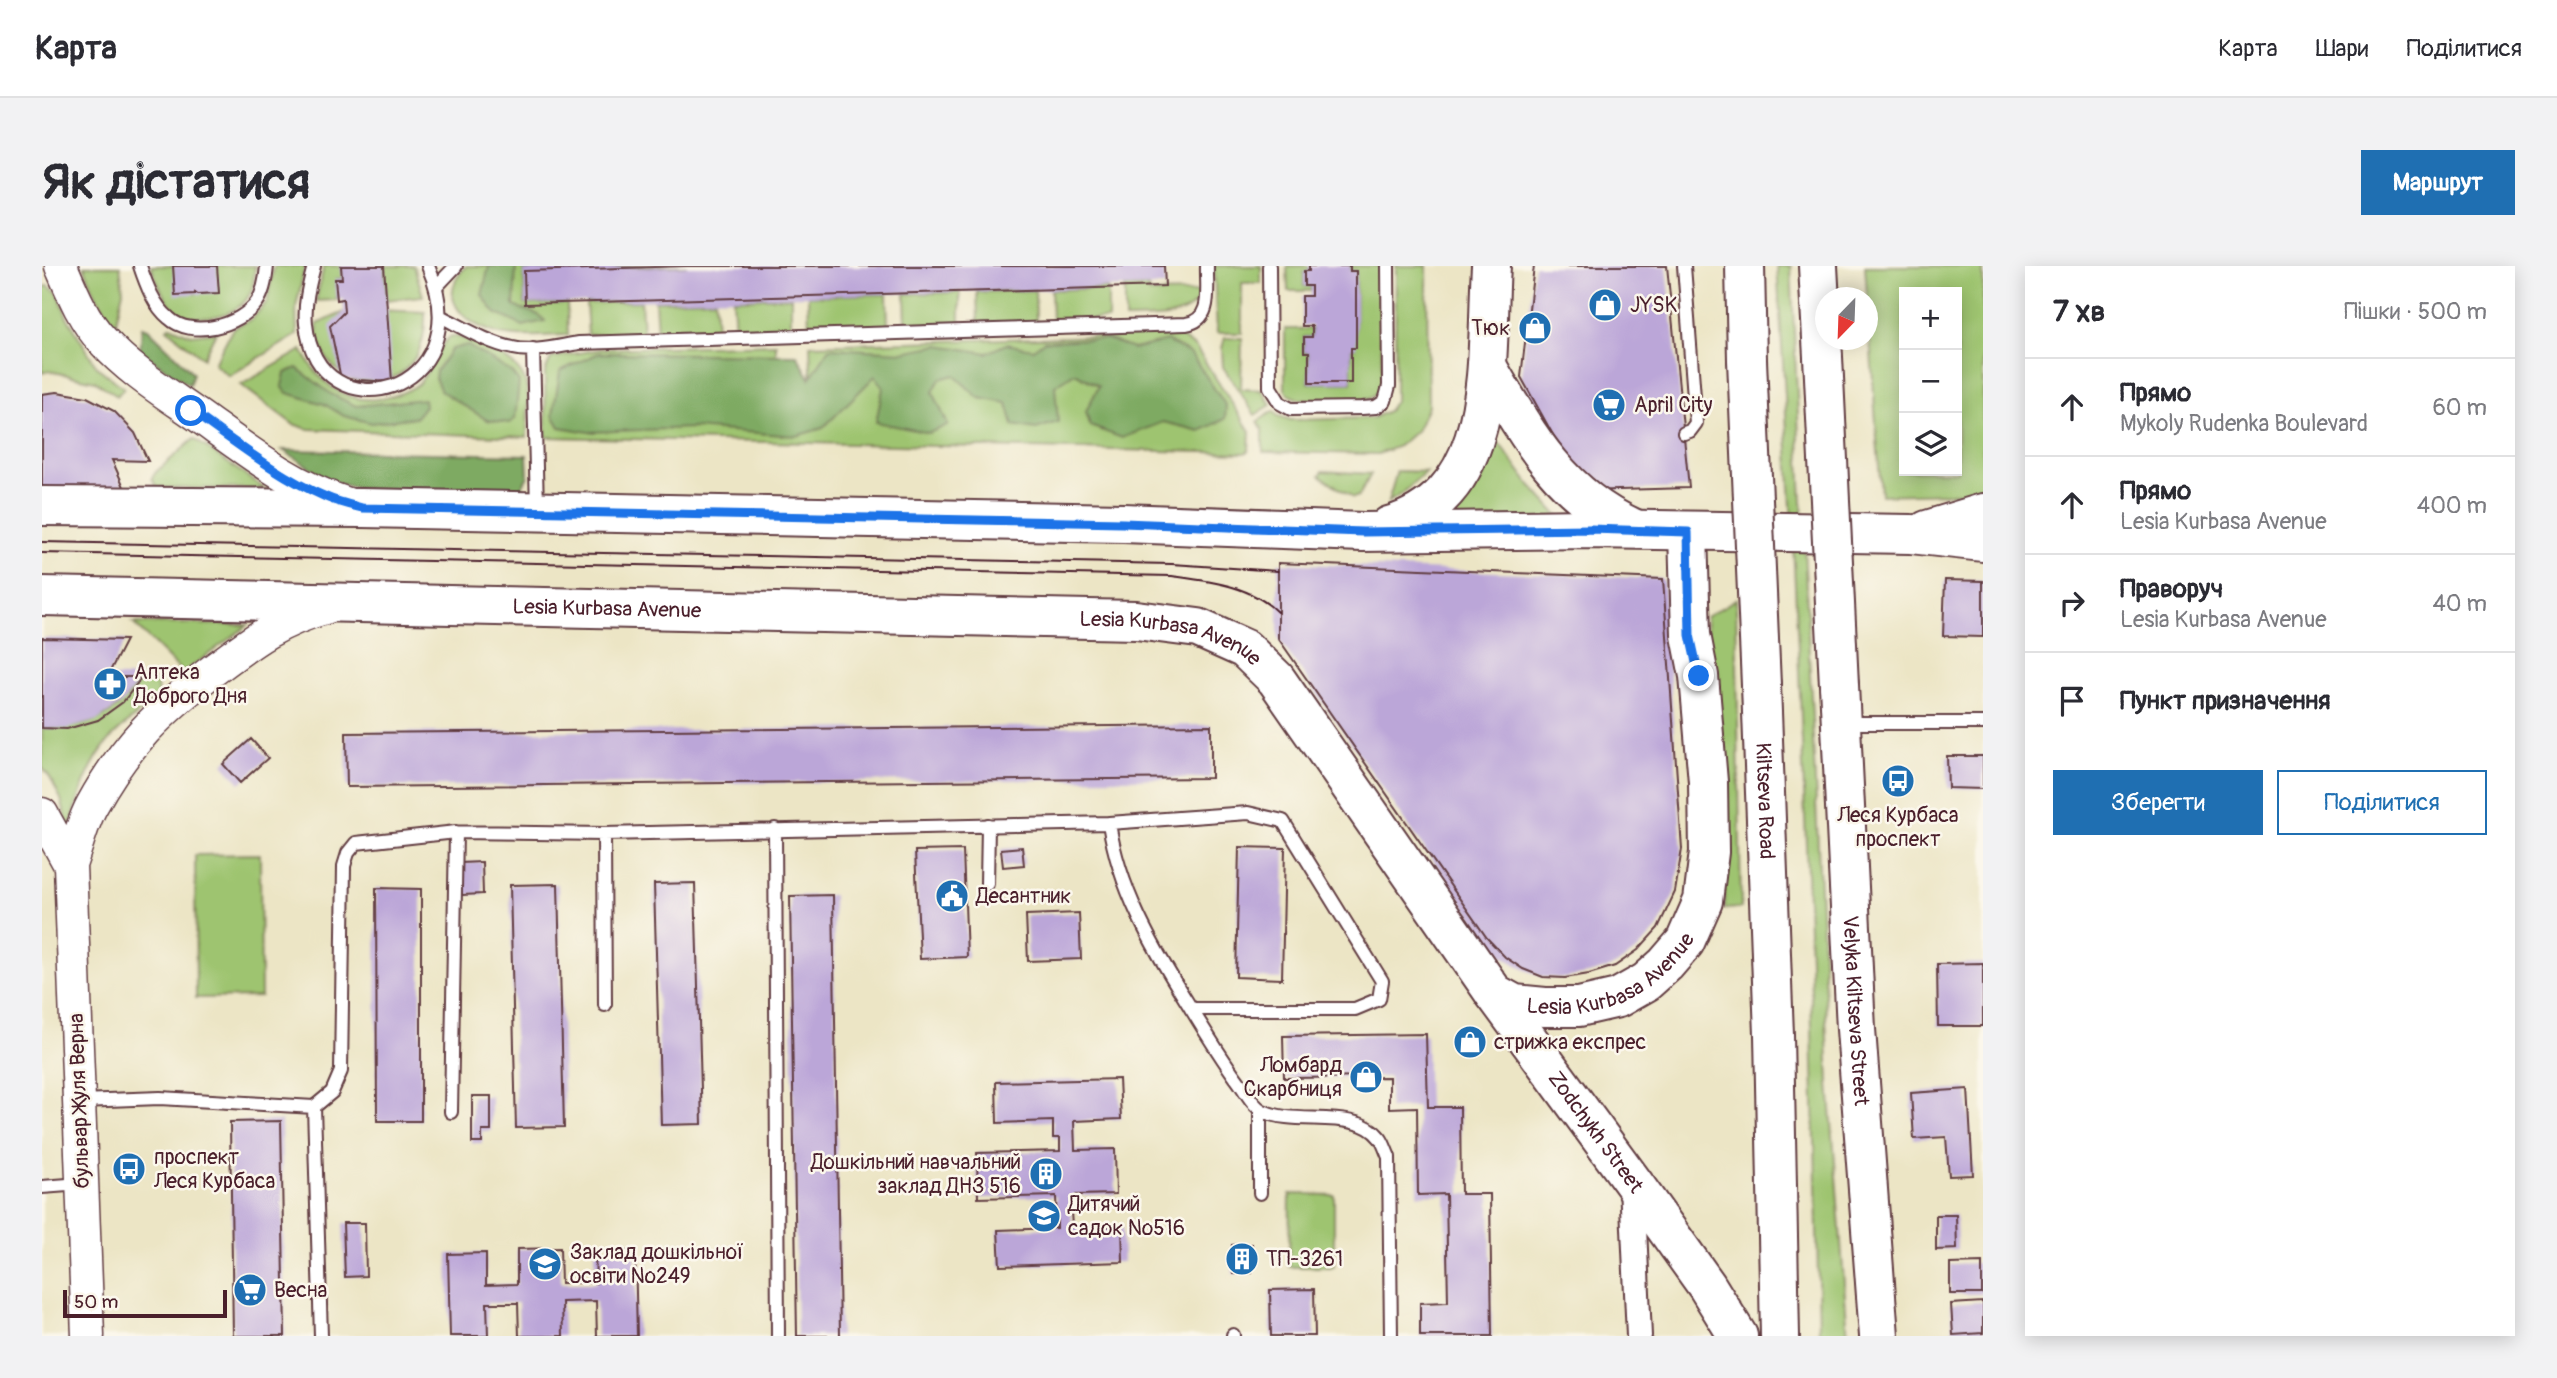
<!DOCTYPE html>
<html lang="uk">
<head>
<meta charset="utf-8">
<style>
	body { margin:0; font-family:Pangolin,sans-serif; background:#f2f2f3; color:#2b2b33 }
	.controls { position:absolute; right:21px; top:21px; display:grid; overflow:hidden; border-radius:0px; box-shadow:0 4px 18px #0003 }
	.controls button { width:63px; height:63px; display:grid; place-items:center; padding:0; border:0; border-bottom:2px solid #e1e1e2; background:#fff; color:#2b2b33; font:35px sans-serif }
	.compass { position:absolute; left:1773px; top:21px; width:63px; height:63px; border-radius:50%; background:#fff; box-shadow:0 4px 18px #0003; rotate:203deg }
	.scale { position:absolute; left:21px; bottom:18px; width:164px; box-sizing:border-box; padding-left:7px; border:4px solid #4a1f2b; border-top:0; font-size:19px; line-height:24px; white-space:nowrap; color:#4a1f2b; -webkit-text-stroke:5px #fbf7ec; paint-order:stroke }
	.stop { position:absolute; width:21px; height:21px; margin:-16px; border:5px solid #1a73e8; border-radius:50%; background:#fff }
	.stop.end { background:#1a73e8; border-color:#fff; box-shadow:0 2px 7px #0008 }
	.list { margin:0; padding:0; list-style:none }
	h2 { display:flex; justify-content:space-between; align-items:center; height:91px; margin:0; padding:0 28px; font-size:30px }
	h2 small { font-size:23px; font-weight:400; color:#7c7c81 }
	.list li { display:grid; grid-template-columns:46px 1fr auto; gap:21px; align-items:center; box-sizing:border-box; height:98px; padding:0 28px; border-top:2px solid #e1e1e2 }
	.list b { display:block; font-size:26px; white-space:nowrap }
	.list p { margin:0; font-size:23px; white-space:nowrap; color:#7c7c81 }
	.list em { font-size:23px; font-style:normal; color:#7c7c81 }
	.actions { display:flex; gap:14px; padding:21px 28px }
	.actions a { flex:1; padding:16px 0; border:2px solid #1f6fb2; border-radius:0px; text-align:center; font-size:24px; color:#1f6fb2 }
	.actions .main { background:#1f6fb2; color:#fff }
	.icon { flex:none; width:38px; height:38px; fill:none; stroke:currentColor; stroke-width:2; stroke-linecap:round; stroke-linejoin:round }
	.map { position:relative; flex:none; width:1941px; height:1070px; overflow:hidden; border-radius:0px }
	header { display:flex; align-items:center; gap:42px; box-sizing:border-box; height:98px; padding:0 35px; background:#fff; border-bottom:2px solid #e1e1e2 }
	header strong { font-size:33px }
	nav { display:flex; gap:38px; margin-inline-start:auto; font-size:24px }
	.intro { display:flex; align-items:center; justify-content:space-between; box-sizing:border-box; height:168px; padding:0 42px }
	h1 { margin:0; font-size:49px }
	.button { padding:18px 32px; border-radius:0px; background:#1f6fb2; color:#fff; font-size:24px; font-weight:700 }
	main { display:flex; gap:42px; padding:0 42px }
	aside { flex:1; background:#fff; border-radius:0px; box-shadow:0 4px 18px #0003 }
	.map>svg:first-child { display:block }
</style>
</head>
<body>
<header>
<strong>Карта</strong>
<nav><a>Карта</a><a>Шари</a><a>Поділитися</a></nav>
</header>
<div class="intro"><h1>Як дістатися</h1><a class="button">Маршрут</a></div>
<main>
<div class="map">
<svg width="1941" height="1070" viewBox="0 0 1941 1070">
	<rect width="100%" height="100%" fill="#fbf7ec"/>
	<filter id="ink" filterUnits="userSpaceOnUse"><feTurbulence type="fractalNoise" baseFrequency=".0143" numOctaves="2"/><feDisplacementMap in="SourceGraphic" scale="14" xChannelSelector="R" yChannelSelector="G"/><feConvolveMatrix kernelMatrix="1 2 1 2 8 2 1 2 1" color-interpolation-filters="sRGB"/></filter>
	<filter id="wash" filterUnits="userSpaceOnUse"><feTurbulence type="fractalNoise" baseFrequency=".00686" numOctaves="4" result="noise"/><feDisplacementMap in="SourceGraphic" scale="28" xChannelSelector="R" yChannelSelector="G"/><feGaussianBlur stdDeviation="1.57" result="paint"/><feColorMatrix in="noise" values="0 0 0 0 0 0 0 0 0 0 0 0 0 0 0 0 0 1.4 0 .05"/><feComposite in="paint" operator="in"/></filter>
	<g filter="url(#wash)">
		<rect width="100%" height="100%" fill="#ece5c5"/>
		<!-- green -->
		<path fill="#9ec46f" stroke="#74724d" stroke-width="2" fill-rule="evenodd" d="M42,0H78L81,25L73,60L53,27Z
			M109,0H131L153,28L175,0H213C212,11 212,22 206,31C194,50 155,58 137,46C122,36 115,16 109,0Z
			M232,0H263L254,41L255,69L187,110L172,98L191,62L210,53L225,36Z
			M282,0H299L300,13H294L295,34L274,35Z
			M342,0H372L381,30L344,34Z
			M424,0H645L482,5L483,38L525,37L526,69C503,69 476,73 454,67C420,56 394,32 424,0Z
			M1172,0H1219V17H1200V67H1175Z
			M1245,0H1267V5L1262,6V20H1269V25H1246Z
			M1308,0H1339L1340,116L1338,124L1327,133L1260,134C1253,132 1247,130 1243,123V63H1270V71H1262V86H1267V117H1309V82H1313L1314,5H1308Z
			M1354,0H1385L1386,140L1375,164L1357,180L1336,188L1221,186V164L1216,155L1232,145L1236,150L1249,154L1331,152L1346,145L1353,135Z
			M1735,0H1749L1787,816L1806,1070H1777C1771,713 1758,356 1735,0Z
			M1823,0H1941V226L1839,229ZM1862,26H1915V205H1862Z
			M6,20L16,27L25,51L55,101L82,122L75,130L53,115L7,105L0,107V21Z
			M1083,21H1106L1107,27L1157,26L1154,37C1135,55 1108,52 1083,53Z
			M1066,22V53L1010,55L1009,24Z
			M993,24L994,55L936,57L935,26Z
			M918,26V58L864,60L863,28Z
			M845,28L846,60L767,62L766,30Z
			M749,31V64L693,66L691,33Z
			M673,33L675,66L615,67L613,35Z
			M599,35L601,68L546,69L544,37Z
			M319,39L334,44L383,46C387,139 277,137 275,58Z
			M128,60L149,69L174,66L161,92L125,63Z
			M1123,68L1136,69L1154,82L1208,165L1207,184L1203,187L504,171L503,106L509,92L559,83L734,78V95L770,129L768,79Z
			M409,70C423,71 434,77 446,83C494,105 486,125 485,171L266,163L251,158L199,119L260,84C279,121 308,142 351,130C360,127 369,124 376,118C390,104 394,81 409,70Z
			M1183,72H1200L1199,123L1220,124L1229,139L1213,149L1181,101L1180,82Z
			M152,173L223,223L115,222L110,212L114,206Z
			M1454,173L1489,220L1520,254L1391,255L1442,197Z
			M1281,205L1329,208L1317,230L1311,232L1278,209Z
			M1355,205L1384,206L1360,228L1346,236Z
			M1694,333L1699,642L1683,643L1680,546L1664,351Z
			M91,357L206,359L141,407Z
			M107,409L115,417L116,431C101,444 84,457 70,471C46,497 36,532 27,565L19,533L8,511L0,501V462C30,463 63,457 83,433C91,425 96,413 107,409Z
			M218,588L219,731L154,732L153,589Z
			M1248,928L1292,929V1001H1247Z"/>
		<!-- forest -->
		<path fill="#7eaa62" stroke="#646446" stroke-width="2" d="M447,0H474L472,40L497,49L503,55L481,60L453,47L440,29Z
			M100,61L106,63L146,102L151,108L147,119L98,85Z
			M1065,73L1091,83L1125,75L1149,88L1184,140L1183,153L1158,165L1121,156L1080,172L1048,160L1044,145L1057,120L1033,107L1013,120L1016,156L994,163L971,159L965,137L937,132L912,109L898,113L891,126L906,159L887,167L834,156L841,122L833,110L781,162L754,170L651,162L547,166L518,161L511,149L518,105L557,87L755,89L768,112L788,82L861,86L897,79L945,87L964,78L991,83L1002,75Z
			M425,79L469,106L477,116L473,153L467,157L445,154L399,125L393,112L394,105L410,83Z
			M255,102L289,128L314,140L382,133L383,140L374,151L330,157L302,150L282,138L245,127L240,120L243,107Z
			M241,184L485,189L486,210L478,224L328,223L309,221L289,215Z"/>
		<g id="blocks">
			<!-- building -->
			<path fill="#bba6d8" d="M131,0H175L177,27L156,28L153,26V28L133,29Z
				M299,0H342L350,116L299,113L288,60L302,46L301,33L295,34L293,13H300Z
				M645,0H1122L1123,20L483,38L482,5Z
				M1267,0H1308V5H1314V82H1309V117H1267V86H1262V71H1270V60H1260V30H1269V20H1262V5H1267Z
				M1492,0H1625L1647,222L1542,225L1479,111Z
				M15,126L45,131L72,145L93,167L106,195L70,194L87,232L0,230V128Z
				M1236,297L1621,313L1640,583L1633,626L1616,662L1596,684L1573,700L1547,708L1523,712L1501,711L1481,703L1463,691L1445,672L1236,372Z
				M1903,314L1941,315V371L1901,370Z
				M0,372L84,374L65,411H100L81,436L56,454L25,463L0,462Z
				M1169,459V512L305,521L304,467Z
				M209,473L226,492L198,517L181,498Z
				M1905,490H1941V523L1906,522Z
				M980,581L982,599L961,601L959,583Z
				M1197,581L1243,582L1240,713L1194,711Z
				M921,584L925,691L878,693L873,585Z
				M440,596L441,628L420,629L418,597Z
				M653,617L660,858L619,859L612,618Z
				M516,618L522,861L474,862L468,619Z
				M334,622L379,623V855H335Z
				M791,629L798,1070H755L748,630Z
				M1037,647L1039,693L986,695L984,649Z
				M1941,697V760H1896L1895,698Z
				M1384,768L1386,841H1418L1419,928H1448L1450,1070H1378V1037L1406,1036L1404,928L1376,929L1375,841L1347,842V811L1242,812L1241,770Z
				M1077,813L1079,853L1032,855L1033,884L1073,883L1074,928L1034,929L1035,944L1029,945L1030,961L1080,960L1081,996L958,1000L956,964L1015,962L1014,930L936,932L935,887L1018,885V872H1011V855L955,857L954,816Z
				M1926,823L1931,909L1907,910L1904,871L1872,873L1869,827Z
				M430,830H449V865H440V877H430Z
				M239,855L243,1070H191L188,856Z
				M1894,949H1914L1915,983L1894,984Z
				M301,957H323L324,1010L303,1011Z
				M1210,978V1007L1191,1008L1190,979Z
				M518,982L519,1017H554L553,985H593L595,1070H555L554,1035L520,1036L521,1070H477L476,1037H445L446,1070H408L406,988L444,987V1019L475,1018V983Z
				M1940,997V1028H1908V998Z
				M1272,1023L1273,1070H1229L1228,1024Z
				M1941,1036V1067L1911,1069L1909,1038Z"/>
		</g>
	</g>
	<g filter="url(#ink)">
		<use href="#blocks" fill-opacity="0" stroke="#623d42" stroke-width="2"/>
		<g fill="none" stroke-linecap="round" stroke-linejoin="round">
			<defs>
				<path id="service" d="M98,0C104,18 112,40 127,52C149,73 198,60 215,36C222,26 224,12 225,0
					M272,0C267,19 262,38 264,58C276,172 442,129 386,0
					M1227,0L1228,121L1238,137L1249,143L1320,142L1334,141L1343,135L1347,120L1346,0
					M1642,0L1654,157L1648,165L1642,167
					M395,20L414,0
					M400,51C422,62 446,77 471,82C492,87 516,80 537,77L1144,58C1172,54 1164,21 1165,0
					M491,83L495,242
					M1801,457H1941
					M1067,557C1077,623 1110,680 1145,736C1161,762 1176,787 1194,812C1202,822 1210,840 1221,845C1254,861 1314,841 1338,872C1342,877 1344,885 1347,891L1349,1070
					M733,563L736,1070
					M562,568L563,739
					M945,618L946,559
					M39,835L118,832L272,841L290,826L299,805L302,600L306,587L314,577L414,566L562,568L1067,557L1206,547L1241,555L1340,715L1337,733L1313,743H1149
					M272,841L279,1070
					M1218,844V927
					M409,846L414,566
					M0,921L39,918
					M1191,1069V1070"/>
				<path id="minor" d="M1590,919L1597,1070"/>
				<path id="tertiary" d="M19,0C30,26 41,54 61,75C89,106 124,127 158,151C204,184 251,221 306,238
					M0,548L28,599
					M46,1070L28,599C35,580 40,557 50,539C83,479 117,446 170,405C211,374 236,355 286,341"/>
				<g id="primary">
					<path d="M1445,100C1484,167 1517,229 1591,262"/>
					<path d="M0,240L320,242L1081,257L1321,266L1548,263L1869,268L1941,276"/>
					<path d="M1347,260C1459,227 1443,92 1449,0"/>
					<path d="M1885,264L1941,247"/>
					<path id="s1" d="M0,330L1094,354L1156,362L1203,383L1234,413L1452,727L1590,915L1665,1020L1696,1070"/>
					<path id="s2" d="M1452,727L1472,738L1503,741H1537L1576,732L1604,716L1624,698L1643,676L1661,635L1667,586L1666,516L1657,410L1649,369L1646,266"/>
				</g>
				<g id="trunk">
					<path d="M1703,0L1705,94"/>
					<path d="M1776,0L1781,91"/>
					<path id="s3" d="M1719,419L1732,769L1738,1070"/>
					<path id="s4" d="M1797,419L1814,763L1837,1070"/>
				</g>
			</defs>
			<!-- service casing -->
			<use href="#service" stroke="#623d42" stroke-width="16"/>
			<!-- minor casing -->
			<use href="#minor" stroke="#623d42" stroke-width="28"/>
			<!-- tertiary casing -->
			<use href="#tertiary" stroke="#623d42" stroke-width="35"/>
			<!-- primary casing -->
			<use href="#primary" stroke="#623d42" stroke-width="42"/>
			<!-- trunk casing -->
			<use href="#trunk" stroke="#623d42" stroke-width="42"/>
			<!-- service -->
			<use href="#service" stroke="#fff" stroke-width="12"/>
			<!-- minor -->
			<use href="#minor" stroke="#fff" stroke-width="24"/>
			<!-- tertiary -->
			<use href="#tertiary" stroke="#fff" stroke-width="32"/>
			<!-- primary -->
			<use href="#primary" stroke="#fff" stroke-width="38"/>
			<!-- trunk -->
			<use href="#trunk" stroke="#fff" stroke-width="38"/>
			<!-- tram -->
			<path stroke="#4a1f2b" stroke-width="2" d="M0,276L1130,298L1236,305
				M0,287L1130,310C1166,315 1208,319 1235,346"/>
			<defs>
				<path id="trunk-bridge" d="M1781,91L1797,419
					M1705,94L1719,419"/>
			</defs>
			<!-- trunk-bridge casing -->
			<use href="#trunk-bridge" stroke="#623d42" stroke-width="42" stroke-linecap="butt"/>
			<!-- trunk-bridge -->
			<use href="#trunk-bridge" stroke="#fff" stroke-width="38"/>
		</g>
	</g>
	<g fill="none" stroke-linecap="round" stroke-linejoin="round" filter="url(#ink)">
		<!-- route -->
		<path stroke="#1a73e8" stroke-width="9" d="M149,145C192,175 235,210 284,231C295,236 308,239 320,242L1081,257L1321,266L1548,263L1646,266L1648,369L1657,410"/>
	</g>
	<!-- icons -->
	<defs>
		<symbol id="shop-disc" viewBox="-11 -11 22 22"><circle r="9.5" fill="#1f6fb2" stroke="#fbf7ec"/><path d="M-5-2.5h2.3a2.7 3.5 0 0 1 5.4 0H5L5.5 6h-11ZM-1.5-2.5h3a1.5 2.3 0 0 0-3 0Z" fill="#fff"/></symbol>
		<symbol id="supermarket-disc" viewBox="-11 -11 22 22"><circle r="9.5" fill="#1f6fb2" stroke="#fbf7ec"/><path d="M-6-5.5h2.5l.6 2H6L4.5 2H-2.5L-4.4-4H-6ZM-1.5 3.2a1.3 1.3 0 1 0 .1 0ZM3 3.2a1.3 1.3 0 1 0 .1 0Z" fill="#fff"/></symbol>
		<symbol id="pharmacy-disc" viewBox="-11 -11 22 22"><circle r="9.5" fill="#1f6fb2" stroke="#fbf7ec"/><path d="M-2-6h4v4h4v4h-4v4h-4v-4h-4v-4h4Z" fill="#fff"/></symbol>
		<symbol id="bus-disc" viewBox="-11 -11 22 22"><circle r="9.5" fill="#1f6fb2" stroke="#fbf7ec"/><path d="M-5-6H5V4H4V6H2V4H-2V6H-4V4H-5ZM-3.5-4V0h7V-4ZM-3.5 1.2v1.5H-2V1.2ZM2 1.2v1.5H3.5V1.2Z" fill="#fff"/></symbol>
		<symbol id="civic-disc" viewBox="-11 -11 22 22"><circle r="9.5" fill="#1f6fb2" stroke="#fbf7ec"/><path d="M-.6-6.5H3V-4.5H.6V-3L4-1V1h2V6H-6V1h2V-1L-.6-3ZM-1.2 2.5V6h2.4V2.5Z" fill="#fff"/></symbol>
		<symbol id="building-disc" viewBox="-11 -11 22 22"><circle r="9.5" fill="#1f6fb2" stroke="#fbf7ec"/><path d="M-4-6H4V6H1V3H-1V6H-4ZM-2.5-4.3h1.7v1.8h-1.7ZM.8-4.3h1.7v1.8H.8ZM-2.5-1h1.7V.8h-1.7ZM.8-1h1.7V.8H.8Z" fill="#fff"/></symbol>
		<symbol id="school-disc" viewBox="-11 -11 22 22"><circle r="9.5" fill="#1f6fb2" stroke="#fbf7ec"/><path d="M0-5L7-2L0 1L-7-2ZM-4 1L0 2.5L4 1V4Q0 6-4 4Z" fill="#fff"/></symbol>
	</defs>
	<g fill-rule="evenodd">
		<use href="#shop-disc" x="1544" y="20" width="38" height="38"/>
		<use href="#shop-disc" x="1474" y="43" width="38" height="38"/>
		<use href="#supermarket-disc" x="1548" y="120" width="38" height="38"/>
		<use href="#pharmacy-disc" x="49" y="399" width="38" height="38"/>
		<use href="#bus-disc" x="1837" y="496" width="38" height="38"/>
		<use href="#civic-disc" x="891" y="611" width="38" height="38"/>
		<use href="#shop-disc" x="1409" y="757" width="38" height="38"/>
		<use href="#shop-disc" x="1305" y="792" width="38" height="38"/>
		<use href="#bus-disc" x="68" y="884" width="38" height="38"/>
		<use href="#building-disc" x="985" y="889" width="38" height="38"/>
		<use href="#school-disc" x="983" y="931" width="38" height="38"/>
		<use href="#building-disc" x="1181" y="974" width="38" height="38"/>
		<use href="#school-disc" x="484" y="979" width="38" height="38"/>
		<use href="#supermarket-disc" x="189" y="1005" width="38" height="38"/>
	</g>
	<g text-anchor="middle" stroke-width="5" stroke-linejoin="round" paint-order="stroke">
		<!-- poi labels -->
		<g font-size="21" fill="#4a1f2b" stroke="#fbf7ec" text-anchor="start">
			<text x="1588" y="46">JYSK</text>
			<text x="1468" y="69" text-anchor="end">Тюк</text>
			<text x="1592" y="146">April City</text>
			<text x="92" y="413">Аптека<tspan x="92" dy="24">Доброго Дня</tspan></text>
			<text x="1856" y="556" text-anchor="middle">Леся Курбаса<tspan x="1856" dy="24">проспект</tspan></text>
			<text x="934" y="637">Десантник</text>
			<text x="1452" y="783">стрижка експрес</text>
			<text x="1300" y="806" text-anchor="end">Ломбард<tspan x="1300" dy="24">Скарбниця</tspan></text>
			<text x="112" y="898">проспект<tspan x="112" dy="24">Леся Курбаса</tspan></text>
			<text x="979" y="903" text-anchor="end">Дошкільний навчальний<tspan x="979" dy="24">заклад ДНЗ 516</tspan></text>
			<text x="1026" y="945">Дитячий<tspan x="1026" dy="24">садок №516</tspan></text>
			<text x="528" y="993">Заклад дошкільної<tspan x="528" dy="24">освіти №249</tspan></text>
			<text x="1224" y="1000">ТП-3261</text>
			<text x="232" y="1031">Весна</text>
		</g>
		<!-- street labels -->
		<g font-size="21" fill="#4a1f2b" stroke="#fbf7ec">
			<text dy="7" stroke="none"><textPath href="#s1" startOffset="565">Lesia Kurbasa Avenue</textPath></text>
			<text dy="7" stroke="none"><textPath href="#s1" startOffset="1132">Lesia Kurbasa Avenue</textPath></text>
			<text dy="7" stroke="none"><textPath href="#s3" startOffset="116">Kiltseva Road</textPath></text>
			<text dy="7" stroke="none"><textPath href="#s2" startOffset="130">Lesia Kurbasa Avenue</textPath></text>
			<text dy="7" stroke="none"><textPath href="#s4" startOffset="326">Velyka Kiltseva Street</textPath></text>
			<text transform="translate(37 835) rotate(-92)" y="7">бульвар Жуля Верна</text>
			<text dy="7" stroke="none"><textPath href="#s1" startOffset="1806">Zodchykh Street</textPath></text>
		</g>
	</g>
</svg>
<div class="controls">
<button>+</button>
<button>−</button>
<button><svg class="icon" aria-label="layers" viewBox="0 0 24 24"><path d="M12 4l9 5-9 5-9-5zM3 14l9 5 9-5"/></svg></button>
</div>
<svg class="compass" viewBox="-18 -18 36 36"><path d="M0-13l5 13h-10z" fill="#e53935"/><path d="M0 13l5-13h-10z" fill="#7c7c81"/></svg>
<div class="scale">50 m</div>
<div class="stop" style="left:149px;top:145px"></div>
<div class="stop end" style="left:1657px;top:410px"></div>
</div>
<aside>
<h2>7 хв<small>Пішки · 500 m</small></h2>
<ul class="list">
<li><svg class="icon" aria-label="ahead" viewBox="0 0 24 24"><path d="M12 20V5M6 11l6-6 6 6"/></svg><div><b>Прямо</b><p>Mykoly Rudenka Boulevard</p></div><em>60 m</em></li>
<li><svg class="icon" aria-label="ahead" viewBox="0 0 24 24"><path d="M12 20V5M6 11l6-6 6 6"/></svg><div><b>Прямо</b><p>Lesia Kurbasa Avenue</p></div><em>400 m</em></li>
<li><svg class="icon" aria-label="right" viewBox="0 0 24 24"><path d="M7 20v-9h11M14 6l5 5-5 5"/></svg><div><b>Праворуч</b><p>Lesia Kurbasa Avenue</p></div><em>40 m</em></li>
<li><svg class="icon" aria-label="arrive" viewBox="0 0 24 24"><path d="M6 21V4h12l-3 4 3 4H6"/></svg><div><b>Пункт призначення</b></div></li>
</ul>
<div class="actions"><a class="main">Зберегти</a><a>Поділитися</a></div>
</aside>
</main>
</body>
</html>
